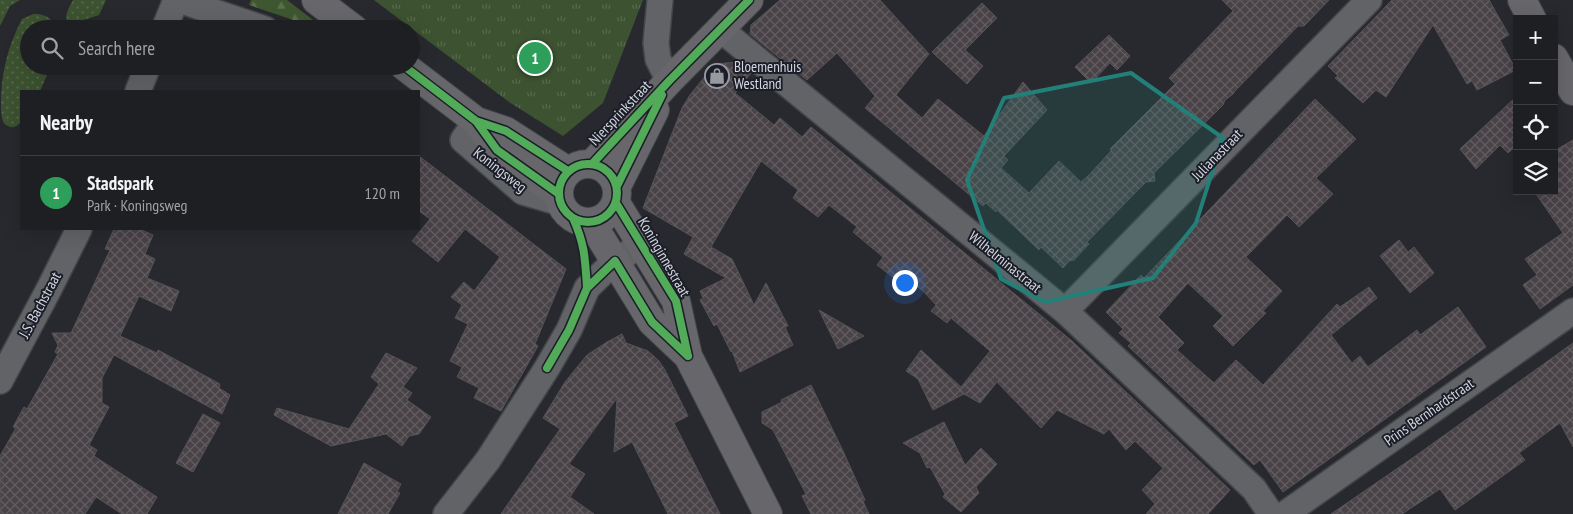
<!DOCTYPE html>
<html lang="en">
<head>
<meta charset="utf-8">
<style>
	body { margin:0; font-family:"PT Sans Narrow",sans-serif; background:#2b2c2f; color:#f1f3f6 }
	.controls { position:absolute; right:15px; top:15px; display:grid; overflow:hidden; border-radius:0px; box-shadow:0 5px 20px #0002 }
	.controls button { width:45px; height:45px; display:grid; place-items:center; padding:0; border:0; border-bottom:1px solid #3c3d40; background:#1e1f22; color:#f1f3f6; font:25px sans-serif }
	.you { position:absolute; left:904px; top:282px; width:18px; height:18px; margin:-12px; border:4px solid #fff; border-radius:50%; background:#1a73e8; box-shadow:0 0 0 8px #1a73e833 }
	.badge { display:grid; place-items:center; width:32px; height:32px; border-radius:50%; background:#989aa0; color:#fff; font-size:16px; font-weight:700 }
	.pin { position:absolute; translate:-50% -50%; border:2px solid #fff; box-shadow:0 1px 5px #0006 }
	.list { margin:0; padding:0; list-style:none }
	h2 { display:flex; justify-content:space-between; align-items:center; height:65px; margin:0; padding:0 20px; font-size:21px }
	h2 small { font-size:16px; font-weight:400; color:#a1a2a5 }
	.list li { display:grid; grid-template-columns:32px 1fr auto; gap:15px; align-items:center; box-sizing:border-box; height:75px; padding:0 20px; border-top:1px solid #3c3d40 }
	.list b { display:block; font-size:19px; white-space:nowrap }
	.list p { margin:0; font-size:16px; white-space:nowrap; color:#a1a2a5 }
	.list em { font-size:16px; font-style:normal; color:#a1a2a5 }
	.icon { flex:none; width:28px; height:28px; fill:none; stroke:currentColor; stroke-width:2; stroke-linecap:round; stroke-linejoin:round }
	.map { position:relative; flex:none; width:1573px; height:514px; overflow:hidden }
	.search { position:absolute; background:#1e1f22; box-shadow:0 5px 20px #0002; left:20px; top:20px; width:400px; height:55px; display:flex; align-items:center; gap:12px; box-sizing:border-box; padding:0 18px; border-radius:28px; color:#a1a2a5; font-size:19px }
	.panel { position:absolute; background:#1e1f22; box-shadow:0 5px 20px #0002; left:20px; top:90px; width:400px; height:140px; border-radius:0px }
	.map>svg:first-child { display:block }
</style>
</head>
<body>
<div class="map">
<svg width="1573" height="514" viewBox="0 0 1573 514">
	<defs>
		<pattern id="grass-dots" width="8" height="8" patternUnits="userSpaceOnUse" patternTransform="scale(1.25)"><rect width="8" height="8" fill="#3c5230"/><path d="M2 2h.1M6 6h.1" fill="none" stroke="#576a4e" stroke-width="1.8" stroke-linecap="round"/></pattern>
		<pattern id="forest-firs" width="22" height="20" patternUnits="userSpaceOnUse" patternTransform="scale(1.25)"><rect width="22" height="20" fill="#3e5731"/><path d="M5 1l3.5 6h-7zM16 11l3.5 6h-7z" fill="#596e4e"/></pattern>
		<pattern id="park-tufts" width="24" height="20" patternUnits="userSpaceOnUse" patternTransform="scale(1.25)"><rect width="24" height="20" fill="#3c5230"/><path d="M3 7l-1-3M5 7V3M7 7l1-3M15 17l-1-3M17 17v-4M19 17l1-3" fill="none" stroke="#576a4e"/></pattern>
		<pattern id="building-cross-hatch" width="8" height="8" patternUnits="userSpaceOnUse" patternTransform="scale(1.25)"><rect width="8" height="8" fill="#494247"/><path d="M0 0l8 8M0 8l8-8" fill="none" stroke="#625d61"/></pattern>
	</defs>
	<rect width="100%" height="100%" fill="#28292e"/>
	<!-- grass -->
	<path fill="url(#grass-dots)" d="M0,0H20L10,6L0,26Z
		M73,0H106L99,15L68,25C64,15 68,9 73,0Z
		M33,14C44,13 53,18 57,29H29V66H51L40,91H21V122C17,126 14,129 8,126C1,123 2,116 1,109C0,78 7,47 22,19Z"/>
	<!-- forest -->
	<path fill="url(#forest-firs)" d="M251,0H287L317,23L314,27L249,5Z"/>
	<!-- park -->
	<path fill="url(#park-tufts)" d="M374,0H643L603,103L563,136L509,102Z"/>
	<!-- building -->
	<path fill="url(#building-cross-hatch)" stroke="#565357" d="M780,0H880L929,54L896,95L922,118L938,99L984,136L1023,82L1047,110L1004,156L1008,160L1001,168L1029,193L1059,161L1081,182L1088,176L1111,151L1110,149L1175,84L1169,78L1233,11L1222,0H1329L1304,26H1298L1235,91L1233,94L1225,100L1223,105L1154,173L1155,181L1146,182L1087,242L1089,244L1074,260L1069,261L1063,268L1041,247L1039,250L997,210L996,212L986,203L983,206L865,108L875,96L837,53L807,80L750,34L751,25Z
		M1392,0H1489L1509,35L1500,40L1516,70L1477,90L1472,81L1467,84L1433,25L1386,97L1376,90L1363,103L1335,78L1338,76L1328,66Z
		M982,3L997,18L965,50L983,66L967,84L932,52Z
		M1109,35L1130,56L1117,70L1110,63L1091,83L1075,67Z
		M738,62L751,73L735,93L774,125L780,118L802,137L811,127L1072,341L1230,490L1208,514H1146L1155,504L1142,490L1163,468L1135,441L1126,450L1109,429L1104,434L1057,410L1041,428L997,382L980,403L964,394L933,410L918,379L906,371L921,350L961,387L990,351L951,318L947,323L931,311L936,305L923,291L903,275L898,281L877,265L883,257L853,232L857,227L829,205L818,217L793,198L798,190L761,161L711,247L732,259L754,305L766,283L788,326L785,327L793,345L740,372L732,351L731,352L717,324L714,326L700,300L703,298L700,291L726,278L684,254L693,237L643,208L682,108L690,95L715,64Z
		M1517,96V145L1508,153L1500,145L1476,169L1460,149Z
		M1315,99L1356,139L1316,178L1333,194L1299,227L1287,215L1246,257L1282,291L1263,311L1266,313L1233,346L1213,326L1223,316L1188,283L1158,317L1184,343L1177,350L1214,383L1236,360L1263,385L1337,304L1340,307L1369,287L1377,298L1331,335L1352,363L1360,356L1368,367L1417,330L1420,335L1458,307L1486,347L1283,492L1260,460L1254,465L1128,346L1131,343L1119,333L1123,329L1106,312L1141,275L1144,278Z
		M1573,140V285L1540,309L1523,285L1537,275L1525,259L1563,233L1534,191H1554V151Z
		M419,156L566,269L535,344L538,346L501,411L474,398L479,388L457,377L462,367L450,361L468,324L455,318L462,305L451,297L464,282L474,291L500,257L465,229L438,262L412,241L430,219L419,211Z
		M114,229H139L153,235L145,254L155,259L147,278L179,291L171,311L139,296L120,336L157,353L158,350L220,384L219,388L230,395L222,414L114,355L102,378V403L109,407L89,445L97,450L94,456L157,497L147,514H122L96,497L85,514H0V456L16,428L13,427L24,407L27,409L58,354L55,352L58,345L52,333H71L110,250L105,249Z
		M1399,240L1408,252L1414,247L1434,273L1410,293L1380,256Z
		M819,310L864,336L838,349Z
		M622,334L626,343L648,351L659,361L665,370L688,416L674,423L720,514H668L632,442L614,452L617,398L569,464L585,474L570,497L594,514H501L560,429L543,418L565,382L587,355L607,342Z
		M1573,343V447L1560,423L1519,453L1525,460L1455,510L1440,489L1402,514H1331L1414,457Z
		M386,353L417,368L403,387L412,393L407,400L431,417L419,434L409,436L402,446L386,434L331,446L274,415L277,408L349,429L379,384L371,377Z
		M811,385L843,451L865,500L863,501L869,514H811L802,496L806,494L773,430L762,423V412L782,402L781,400Z
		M203,414L220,423L193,472L176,463Z
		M944,422L965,465L981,448L997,464L976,487L979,493L961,512L943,497L945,494L930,467L927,468L920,453L903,443Z
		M364,463L401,484L397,492L400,493L388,514H338Z"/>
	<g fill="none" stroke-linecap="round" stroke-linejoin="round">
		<defs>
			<path id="street" d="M179,0L265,29
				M660,0L656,43L658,59L669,81
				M164,29L176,0
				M720,29L1065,311L1254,489L1271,514
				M138,91L148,66
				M476,121L463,140L523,192L561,203
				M1065,311L1369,0
				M0,381L49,289L79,229
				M446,514L488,460L547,368L569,330L587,288L615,261L641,245
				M1285,514L1573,311"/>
			<path id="secondary" d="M316,0L354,29
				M1522,0L1532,19
				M1554,58L1573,91
				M404,66L476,121L497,150L559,194
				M476,121L506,131L568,171
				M559 193a29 29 0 1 1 58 0a29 29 0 1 1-58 0Z
				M592,164L669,81L749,0
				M617,186L655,110
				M616,203L676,301L688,356L768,514
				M591,222L652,322L688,356"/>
		</defs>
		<!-- street casing -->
		<use href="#street" stroke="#44454a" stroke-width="28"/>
		<!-- secondary casing -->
		<use href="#secondary" stroke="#44454a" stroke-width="30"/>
		<!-- street -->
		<use href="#street" stroke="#626367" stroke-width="25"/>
		<!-- secondary -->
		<use href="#secondary" stroke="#67666a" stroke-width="28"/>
		<defs>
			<path id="cycleway" d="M404,66L476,121L497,150L559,194
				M476,121L506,131L568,171
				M559 193a29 29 0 1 1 58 0a29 29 0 1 1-58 0Z
				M592,164L669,81L749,0
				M617,186L662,95
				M616,203L676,301L688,356
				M573,218C585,245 585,258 587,288
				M547,368L569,330L587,288L615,261L652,322L688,356"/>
		</defs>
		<!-- cycleway casing -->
		<use href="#cycleway" stroke="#1b1e28" stroke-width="11"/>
		<!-- cycleway -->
		<use href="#cycleway" stroke="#51ab58" stroke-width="8"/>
	</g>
	<!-- marked area -->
	<path fill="#238079" fill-opacity="0.2" stroke="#238079" stroke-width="4" stroke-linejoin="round" d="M1131,73L1223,138L1196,223L1153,278L1045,302L1001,279L967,180L1004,98Z"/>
	<!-- icons -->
	<defs>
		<symbol id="shop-ring" viewBox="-11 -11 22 22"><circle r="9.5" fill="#1b1e28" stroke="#989aa0" stroke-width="1.5"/><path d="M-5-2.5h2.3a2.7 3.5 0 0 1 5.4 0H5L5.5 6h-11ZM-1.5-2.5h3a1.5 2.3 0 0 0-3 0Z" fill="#989aa0"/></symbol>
	</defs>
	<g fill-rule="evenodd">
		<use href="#shop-ring" x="703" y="62" width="28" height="28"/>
	</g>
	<g text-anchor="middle" stroke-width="4" stroke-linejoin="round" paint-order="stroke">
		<!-- poi labels -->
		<g font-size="15" fill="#d4d7de" stroke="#1b1e28" text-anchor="start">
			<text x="734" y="72">Bloemenhuis<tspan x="734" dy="17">Westland</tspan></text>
		</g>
		<!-- street labels -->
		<g font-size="15" fill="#d4d7de" stroke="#1b1e28">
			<text transform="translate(620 113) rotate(-47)" y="5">Niersprinkstraat</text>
			<text transform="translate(1217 155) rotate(-46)" y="5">Julianastraat</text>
			<text transform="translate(500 170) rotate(38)" y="5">Koningsweg</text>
			<text transform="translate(664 257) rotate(60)" y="5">Koninginnestraat</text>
			<text transform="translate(1005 262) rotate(39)" y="5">Wilhelminastraat</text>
			<text transform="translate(40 305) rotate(-62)" y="5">J.S. Bachstraat</text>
			<text transform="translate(1429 412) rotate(-35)" y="5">Prins Bernhardstraat</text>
		</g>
	</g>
</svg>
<div class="controls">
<button>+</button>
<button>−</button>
<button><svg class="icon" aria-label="locate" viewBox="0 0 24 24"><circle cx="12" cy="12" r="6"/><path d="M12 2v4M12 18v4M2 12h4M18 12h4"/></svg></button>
<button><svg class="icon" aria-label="layers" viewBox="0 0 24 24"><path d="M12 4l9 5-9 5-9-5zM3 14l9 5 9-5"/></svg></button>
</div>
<div class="you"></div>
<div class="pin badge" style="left:535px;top:58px;background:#2e9e5b">1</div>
<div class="search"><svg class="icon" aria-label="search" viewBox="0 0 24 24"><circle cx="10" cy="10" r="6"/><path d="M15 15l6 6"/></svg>Search here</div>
<section class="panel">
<h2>Nearby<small></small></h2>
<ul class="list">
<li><span class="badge" style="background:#2e9e5b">1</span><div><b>Stadspark</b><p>Park · Koningsweg</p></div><em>120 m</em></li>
</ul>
</section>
</div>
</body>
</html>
